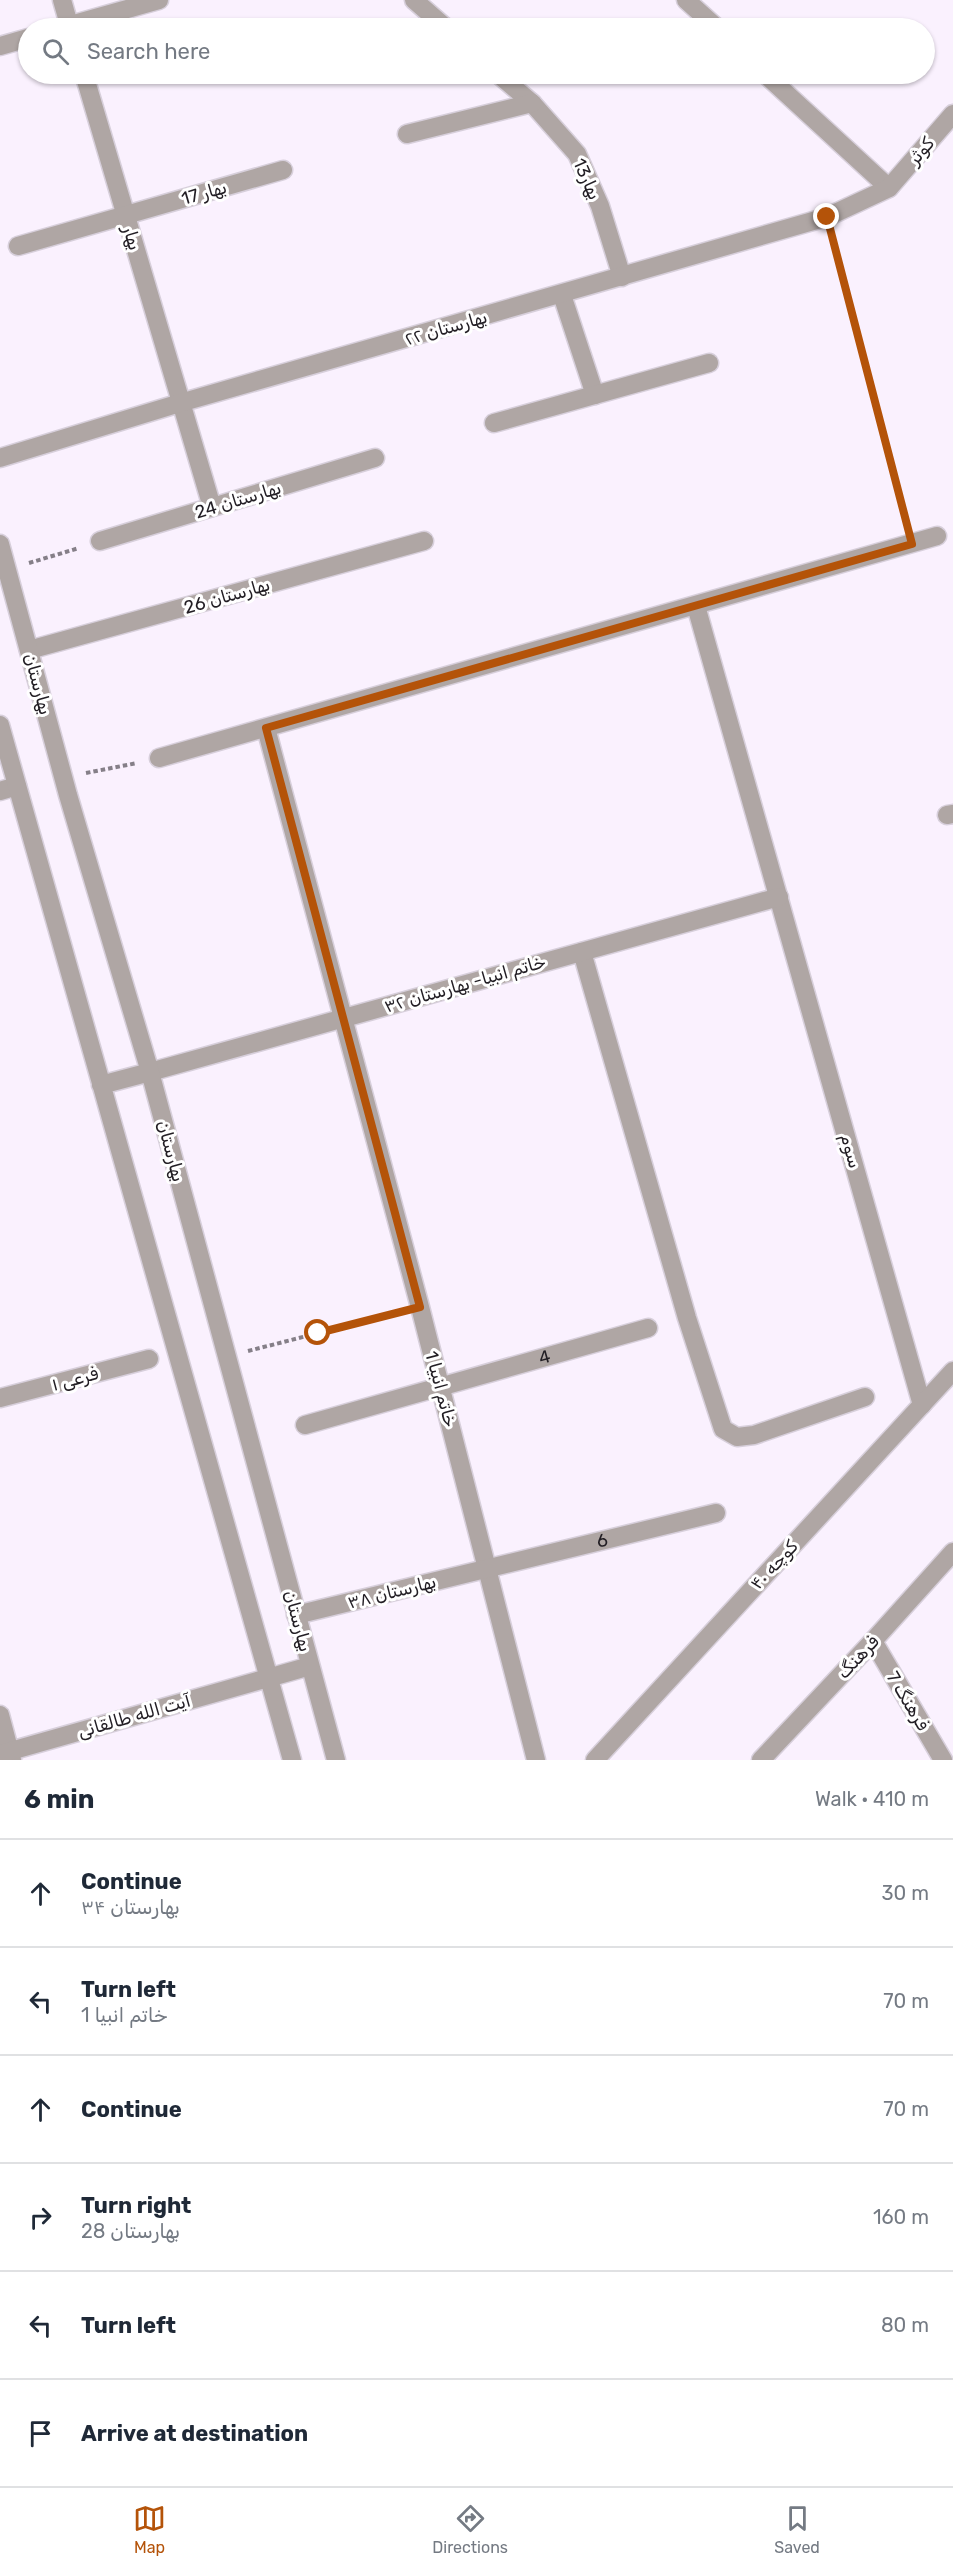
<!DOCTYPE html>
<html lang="en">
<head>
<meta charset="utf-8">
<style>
	body { margin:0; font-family:Rubik,"Noto Sans Arabic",sans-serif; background:#f2f2f3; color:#1f2937 }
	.stop { position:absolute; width:18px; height:18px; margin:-14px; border:4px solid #b45309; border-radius:50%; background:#fff }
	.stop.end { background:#b45309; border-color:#fff; box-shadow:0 2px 6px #0008 }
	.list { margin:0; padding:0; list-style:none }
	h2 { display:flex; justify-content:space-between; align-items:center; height:78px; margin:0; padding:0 24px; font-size:26px }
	h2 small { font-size:20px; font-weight:400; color:#747a83 }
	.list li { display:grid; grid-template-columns:39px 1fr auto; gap:18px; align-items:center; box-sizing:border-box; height:108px; padding:0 24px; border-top:2px solid #e0e1e3 }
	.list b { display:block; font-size:22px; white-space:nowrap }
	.list p { margin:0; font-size:20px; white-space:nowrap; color:#747a83 }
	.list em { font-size:20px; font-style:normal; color:#747a83 }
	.icon { flex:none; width:33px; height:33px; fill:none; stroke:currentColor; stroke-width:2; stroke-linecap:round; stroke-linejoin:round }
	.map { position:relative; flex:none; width:953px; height:1760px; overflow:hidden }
	.search { position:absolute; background:#fff; box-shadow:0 2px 4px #0004; left:18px; right:18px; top:18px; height:66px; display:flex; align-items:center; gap:15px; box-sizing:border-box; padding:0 21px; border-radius:33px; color:#747a83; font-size:22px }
	.sheet { height:726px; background:#fff }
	nav { display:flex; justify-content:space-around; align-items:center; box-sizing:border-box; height:84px; border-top:2px solid #e0e1e3; background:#fff; font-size:16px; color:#747a83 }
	nav a { display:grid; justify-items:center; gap:3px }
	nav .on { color:#b45309 }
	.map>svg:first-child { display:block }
</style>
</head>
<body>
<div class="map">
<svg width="953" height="1760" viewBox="0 0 953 1760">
	<rect width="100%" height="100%" fill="#faf1fe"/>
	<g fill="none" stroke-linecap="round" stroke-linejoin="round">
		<defs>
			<g id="minor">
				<path d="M62,0L70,28"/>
				<path d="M414,0L446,28"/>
				<path d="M686,0L717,28"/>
				<path d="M60,28L159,0"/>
				<path d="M0,46L28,38"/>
				<path d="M84,74L212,507"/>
				<path d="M498,74L532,103L577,154L600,206L622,277"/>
				<path d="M765,74L889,188"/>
				<path d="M407,134L532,103"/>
				<path d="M18,246L283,170"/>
				<path d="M562,295L595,395"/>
				<path d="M494,423L709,363"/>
				<path d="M0,458L180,403L827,217L889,188L953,114"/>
				<path d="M100,541L375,458"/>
				<path d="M696,606L922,1405"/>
				<path d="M29,650L424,541"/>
				<path d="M266,728L420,1307L536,1760"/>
				<path d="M159,758L937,536"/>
				<path d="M0,791L17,786"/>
				<path d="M947,815L953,814"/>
				<path d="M582,952L687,1318L723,1429L737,1437L754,1435L865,1397"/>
				<path d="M150,1072L779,897"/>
				<path d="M0,1398L149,1359"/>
				<path id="s1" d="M305,1425L648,1328"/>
				<path id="s2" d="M296,1615L716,1513"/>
				<path d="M873,1641L943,1760"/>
				<path d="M0,1715L12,1760"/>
				<path d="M0,1754L268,1678"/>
				<path d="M595,1760L953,1371"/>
			</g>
			<path id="tertiary" d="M0,544L68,795L150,1072L336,1760
				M0,725L292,1760
				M101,1085L150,1072
				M268,1678L310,1666
				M761,1760L873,1641L953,1552"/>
		</defs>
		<!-- minor casing -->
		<use href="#minor" stroke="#d7cfdb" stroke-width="21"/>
		<!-- tertiary casing -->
		<use href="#tertiary" stroke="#d7cfdb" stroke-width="21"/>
		<!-- path -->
		<path stroke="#857f88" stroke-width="4" stroke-dasharray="4.5 3" stroke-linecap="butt" d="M833,237L906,521
			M29,563L79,548
			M86,773L137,763
			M248,1351L397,1313"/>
		<!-- minor -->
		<use href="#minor" stroke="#afa6a4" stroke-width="18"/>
		<!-- tertiary -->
		<use href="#tertiary" stroke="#afa6a4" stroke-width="18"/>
	</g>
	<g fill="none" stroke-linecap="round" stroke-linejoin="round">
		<!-- route -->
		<path stroke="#b45309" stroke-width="8" d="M318,1333L420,1307L266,728L912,544L827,217"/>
	</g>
	<g text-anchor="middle" stroke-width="6" stroke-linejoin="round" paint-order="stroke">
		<!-- street labels -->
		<g font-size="18" fill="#221e24" stroke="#fff">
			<text transform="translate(921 151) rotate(-49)" y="6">کوثر</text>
			<text transform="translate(587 179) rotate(66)" y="6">بهار13</text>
			<text transform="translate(204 193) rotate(-16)" y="6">بهار 17</text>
			<text transform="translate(132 238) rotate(74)" y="6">بهار</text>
			<text transform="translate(446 328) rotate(-16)" y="6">بهارستان ۲۲</text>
			<text transform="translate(238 500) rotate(-17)" y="6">بهارستان 24</text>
			<text transform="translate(227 596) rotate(-16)" y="6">بهارستان 26</text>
			<text transform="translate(38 684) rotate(75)" y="6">بهارستان</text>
			<text transform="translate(465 984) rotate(-16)" y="6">خاتم انبیا- بهارستان ۳۲</text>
			<text transform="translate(171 1151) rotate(75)" y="6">بهارستان</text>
			<text transform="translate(851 1151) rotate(74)" y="6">سوم</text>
			<text dy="6" stroke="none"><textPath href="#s1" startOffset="249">4</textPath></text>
			<text transform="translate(75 1379) rotate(-15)" y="6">فرعی ۱</text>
			<text transform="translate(441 1389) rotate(75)" y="6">خاتم انبیا 1</text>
			<text dy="6" stroke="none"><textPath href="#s2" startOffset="315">6</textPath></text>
			<text transform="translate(774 1565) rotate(-47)" y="6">کوچه ۴۰</text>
			<text transform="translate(392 1592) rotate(-14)" y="6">بهارستان ۳۸</text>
			<text transform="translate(298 1621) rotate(75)" y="6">بهارستان</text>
			<text transform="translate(858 1657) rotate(-47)" y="6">فرهنگ</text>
			<text transform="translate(908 1701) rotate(59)" y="6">فرهنگ 7</text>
			<text transform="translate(134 1716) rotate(-16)" y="6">آیت الله طالقانی</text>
		</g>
	</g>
</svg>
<div class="stop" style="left:318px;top:1333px"></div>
<div class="stop end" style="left:827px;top:217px"></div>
<div class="search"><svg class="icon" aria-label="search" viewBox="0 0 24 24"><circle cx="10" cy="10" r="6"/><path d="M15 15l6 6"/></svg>Search here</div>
</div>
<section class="sheet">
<h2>6 min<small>Walk · 410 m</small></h2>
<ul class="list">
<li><svg class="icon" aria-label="ahead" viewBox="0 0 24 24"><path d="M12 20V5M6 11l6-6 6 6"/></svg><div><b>Continue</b><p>بهارستان ۳۴</p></div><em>30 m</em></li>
<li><svg class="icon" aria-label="left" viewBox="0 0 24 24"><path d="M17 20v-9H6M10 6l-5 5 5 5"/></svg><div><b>Turn left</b><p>خاتم انبیا 1</p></div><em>70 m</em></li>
<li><svg class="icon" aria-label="ahead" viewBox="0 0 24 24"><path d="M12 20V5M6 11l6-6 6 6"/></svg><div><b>Continue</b></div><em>70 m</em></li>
<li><svg class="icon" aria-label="right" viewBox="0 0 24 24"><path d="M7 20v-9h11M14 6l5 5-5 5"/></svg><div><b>Turn right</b><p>بهارستان 28</p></div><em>160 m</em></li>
<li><svg class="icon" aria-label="left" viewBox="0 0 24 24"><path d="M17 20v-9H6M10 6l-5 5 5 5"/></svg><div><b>Turn left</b></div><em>80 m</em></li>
<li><svg class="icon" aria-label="arrive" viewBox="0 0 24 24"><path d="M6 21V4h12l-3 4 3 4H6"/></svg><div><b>Arrive at destination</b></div></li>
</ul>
</section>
<nav>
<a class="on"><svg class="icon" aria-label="map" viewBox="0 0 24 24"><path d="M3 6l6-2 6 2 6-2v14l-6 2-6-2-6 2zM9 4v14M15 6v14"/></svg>Map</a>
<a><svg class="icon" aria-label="directions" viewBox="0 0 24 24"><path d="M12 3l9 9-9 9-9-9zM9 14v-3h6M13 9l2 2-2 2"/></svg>Directions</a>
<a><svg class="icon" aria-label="saved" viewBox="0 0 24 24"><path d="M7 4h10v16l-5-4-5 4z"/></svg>Saved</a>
</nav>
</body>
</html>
